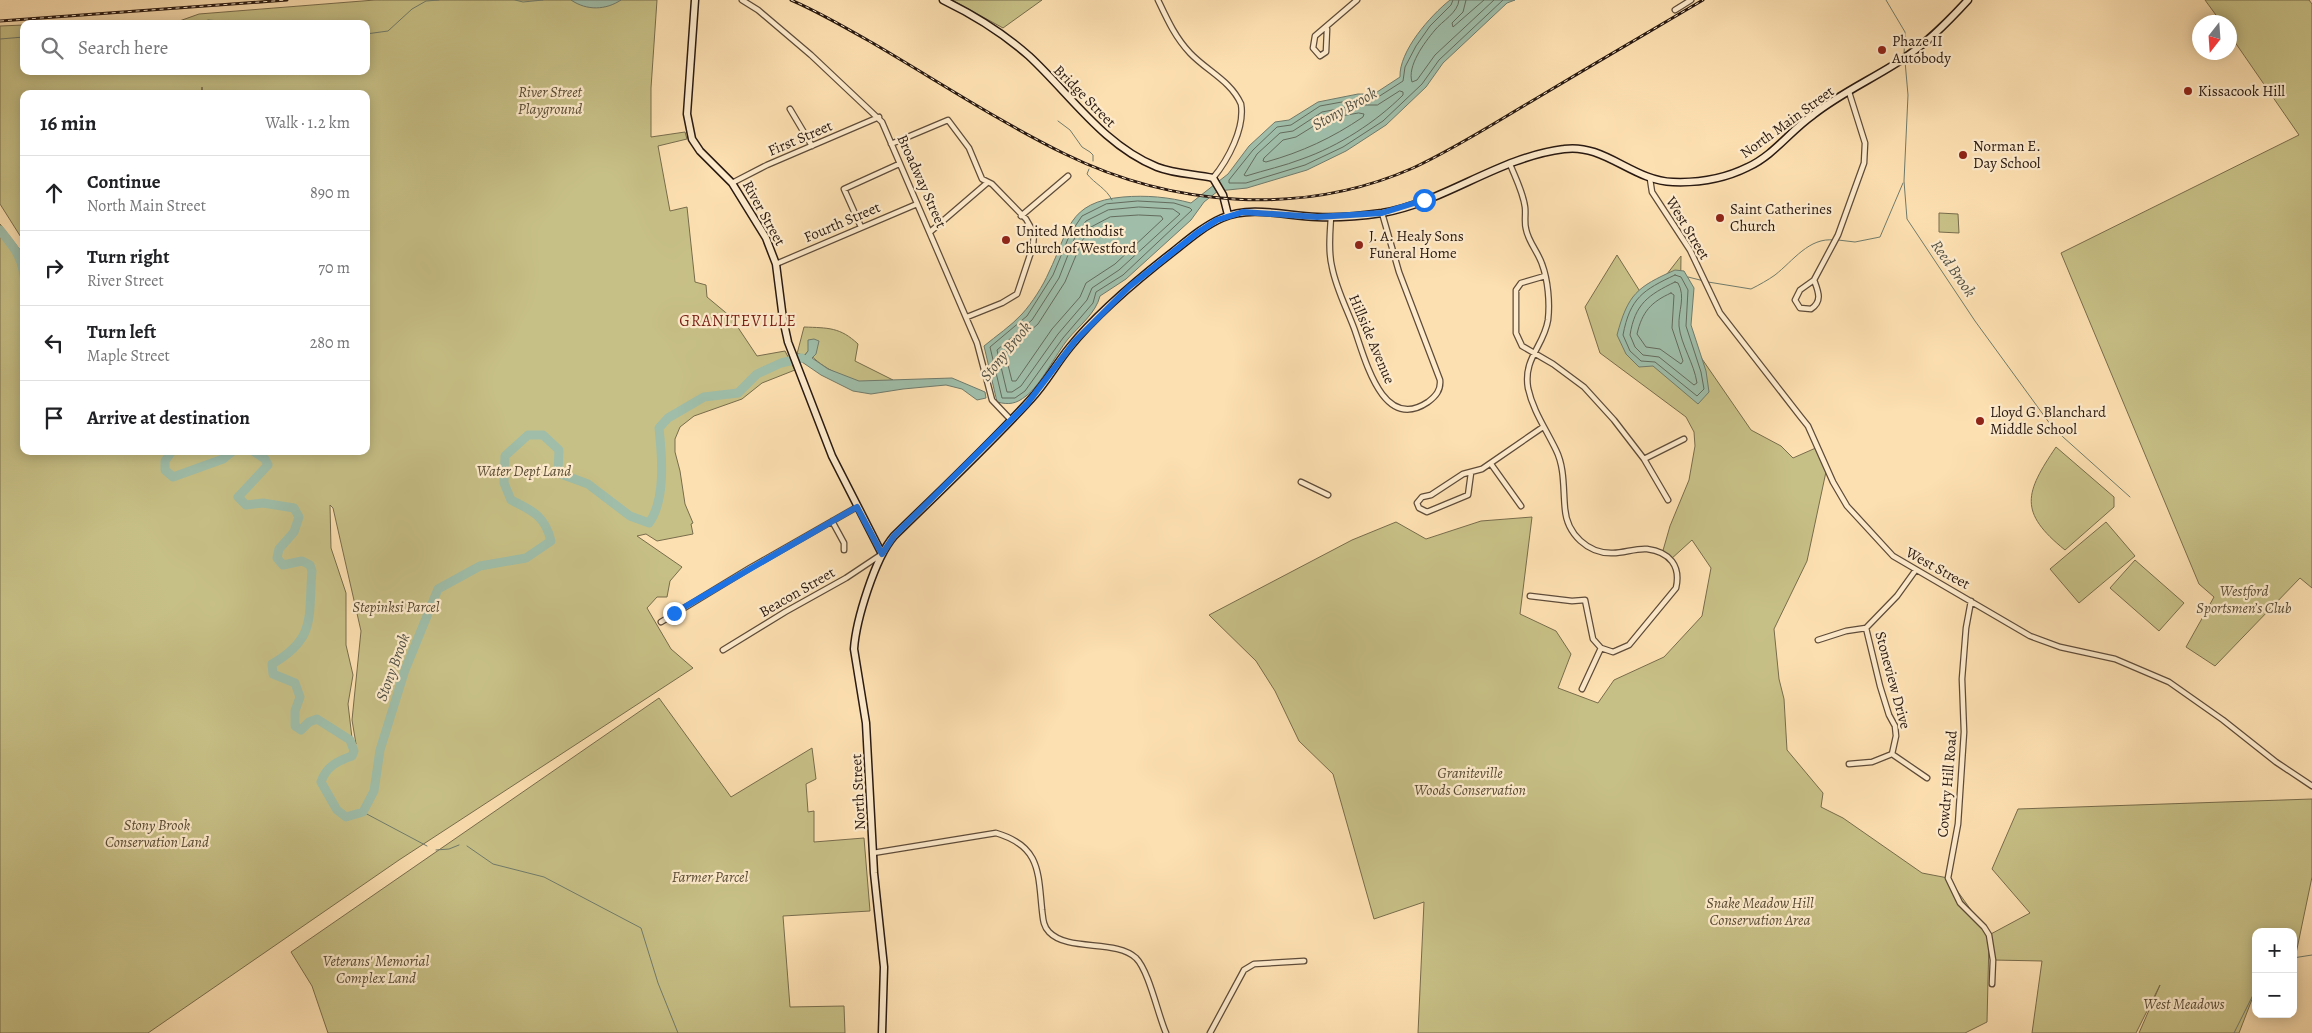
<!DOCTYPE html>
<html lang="en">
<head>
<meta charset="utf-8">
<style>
	body { margin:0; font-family:Alegreya,serif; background:#f6f6f6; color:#202124 }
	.controls { position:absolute; right:15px; bottom:15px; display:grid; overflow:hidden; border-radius:10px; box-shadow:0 2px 12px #0003 }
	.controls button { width:45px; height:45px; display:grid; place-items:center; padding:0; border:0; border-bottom:1px solid #e0e0e0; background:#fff; color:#202124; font:25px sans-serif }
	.compass { position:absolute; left:2192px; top:15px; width:45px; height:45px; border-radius:50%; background:#fff; box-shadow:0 2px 12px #0003; rotate:197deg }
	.stop { position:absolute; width:15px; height:15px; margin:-11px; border:4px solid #1a73e8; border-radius:50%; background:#fff }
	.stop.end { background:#1a73e8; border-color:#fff; box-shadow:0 1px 5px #0008 }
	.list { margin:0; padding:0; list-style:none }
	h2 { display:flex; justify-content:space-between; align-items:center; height:65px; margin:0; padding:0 20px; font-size:21px }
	h2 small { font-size:16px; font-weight:400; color:#757577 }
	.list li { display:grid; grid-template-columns:32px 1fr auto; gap:15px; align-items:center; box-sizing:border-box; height:75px; padding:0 20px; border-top:1px solid #e0e0e0 }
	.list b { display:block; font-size:19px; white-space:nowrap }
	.list p { margin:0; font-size:16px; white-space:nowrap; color:#757577 }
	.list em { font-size:16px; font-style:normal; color:#757577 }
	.icon { flex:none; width:28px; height:28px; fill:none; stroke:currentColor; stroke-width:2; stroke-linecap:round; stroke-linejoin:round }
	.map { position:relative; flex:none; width:2312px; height:1033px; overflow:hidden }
	.search { position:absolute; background:#fff; box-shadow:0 2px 12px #0003; left:20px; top:20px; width:350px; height:55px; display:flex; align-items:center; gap:12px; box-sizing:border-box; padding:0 18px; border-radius:10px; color:#757577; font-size:19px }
	.panel { position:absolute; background:#fff; box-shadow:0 2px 12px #0003; left:20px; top:90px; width:350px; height:365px; border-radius:10px }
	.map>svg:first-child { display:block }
</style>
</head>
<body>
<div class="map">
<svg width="2312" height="1033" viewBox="0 0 2312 1033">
	<rect width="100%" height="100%" fill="#fde0b1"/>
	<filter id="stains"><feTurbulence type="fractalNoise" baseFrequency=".004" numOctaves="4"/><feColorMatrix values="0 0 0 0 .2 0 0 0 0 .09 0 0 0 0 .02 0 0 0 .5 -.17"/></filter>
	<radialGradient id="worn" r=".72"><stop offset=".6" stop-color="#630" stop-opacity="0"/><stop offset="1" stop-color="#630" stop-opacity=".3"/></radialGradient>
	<!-- green -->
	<path fill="#c7c086" stroke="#786c4c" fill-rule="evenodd" d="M375,0H657L651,88V137L685,132L687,139L658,146L670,211L687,207L695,282L706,285L707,297L731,317L757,356L785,351L795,370L762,383L742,399L694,416L680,427L675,439V452L680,471L685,504L693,523L691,524L693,534L657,541L646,534L637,536L682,567L670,581L667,597H657L647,608L671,649L693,668L399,860L148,1033H0V224L24,255V451H366V94H203L202,87L201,94H24V242L0,204V26L24,25V71H366V24H171L199,14ZM330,505L333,508L361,631L352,720L356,744L352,738L348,704L353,675L346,645V593L331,548Z
		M952,0H1042L1003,28Z
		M2205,0H2309L2312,4V588L2300,578L2215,666L2186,647L2214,597L2199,584L2061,253L2299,135L2230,35V22H2221Z
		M1939,213L1958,214L1959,233L1939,232Z
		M1617,255L1646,301L1681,256L1680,327L1751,430L1781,446L1793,458L1818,447L1827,467L1807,561L1774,629L1779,679L1784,699L1787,750L1823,793L1821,807L1843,818L1922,873L1948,878L1989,935L2030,913L1992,869L2018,809L2312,799V877L2293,968V932H2256V989L2239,1033H2139L2160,985L2136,1033H2032L2042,961L1993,960L1989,940L1987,1022L1965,1033H1418L1424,902L1374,919L1333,774L1299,741L1275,691L1256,661L1209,615L1352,540L1396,522L1426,539L1481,521L1532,517L1520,614L1556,631L1571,654L1558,688L1598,703L1614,680L1664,657L1702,616L1711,568L1692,540L1670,560L1662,554L1670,526L1689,480L1695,446L1694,432L1686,417L1600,353L1585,307Z
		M804,327C828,328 840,327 858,344L855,361L893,380C882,381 871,383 861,382C846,380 815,364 808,351L805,355L797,354Z
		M2056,447L2114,497V507L2065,550C2018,512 2025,493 2056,447Z
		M2106,522L2135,556L2079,603L2050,569Z
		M2135,560L2184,603L2159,631L2110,588Z
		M659,698L731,797L812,748L816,779L806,784L808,812L814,811V842L864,838L870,911L783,916L790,1007L844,1006L845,1033H328L312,986L291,952Z"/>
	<!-- water -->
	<path fill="#9fbda9" stroke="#707b6c" d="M571,0H621C606,10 587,11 571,0Z
		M1450,0H1515L1507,3L1443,63L1426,87L1386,125L1346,151L1307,170L1247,188L1218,191L1204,202L1191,220L1126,279L1100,296C1096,313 1079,326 1068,339C1056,354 1040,386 1026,396C1016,404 1009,405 997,402L984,346C996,336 1011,326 1022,314C1032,303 1043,286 1049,272C1069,231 1067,202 1123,197C1146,195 1169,197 1191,203L1228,174L1249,146L1275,122L1289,120L1318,102L1358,94H1374L1400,77C1399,51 1430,16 1450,0Z
		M1675,270L1684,271L1694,288L1691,325L1706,371L1709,392L1698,404L1653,366L1639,367L1626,354L1617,335C1628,294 1637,287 1675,270Z
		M814,339L819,341L816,354L812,358L828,369L859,381L952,378L985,392L986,398L977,400L962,389L946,385L903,389L871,394L853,391L821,375L802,362L797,354L805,355L808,351V340Z"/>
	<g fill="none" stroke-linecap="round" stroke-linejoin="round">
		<!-- shore -->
		<path stroke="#646b5d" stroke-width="1" d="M1453,0L1451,5L1430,26L1416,46L1405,67L1403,81L1375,99H1358L1320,106L1291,125L1277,127L1253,150L1229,180V183H1246L1305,165L1343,147L1383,121L1422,84L1439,60L1503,0
			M1459,0C1458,13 1442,21 1435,30C1424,43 1407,66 1412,82L1417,80L1435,55L1494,0
			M1466,0L1463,12L1452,23L1453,27L1484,0
			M1400,91L1403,92V95C1376,122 1339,146 1302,159C1284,166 1265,170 1246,176L1244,175L1257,154L1280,133L1293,131L1322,112L1359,105H1377Z
			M1359,113L1364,114L1363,117C1332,138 1302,152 1266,162L1263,161L1264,158L1283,140L1296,137L1325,119Z
			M1138,201L1174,203L1190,208L1192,210L1123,275L1096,292L1093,303L1063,338L1025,391L1015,398H1002L990,347L1027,316L1053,275L1070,234L1082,216L1106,204Z
			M1139,207L1173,209L1180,214L1119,270L1092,288L1087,300L1058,334L1021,386L1012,392H1007L997,350L1032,320L1059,278L1075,237L1086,221L1108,210Z
			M1139,215L1161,216L1163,219L1115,264L1086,283L1080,297L1052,329L1016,381H1012L1005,353L1038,324L1065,282L1082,241L1091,227L1110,217Z
			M1675,275L1681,277L1688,290L1686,326L1701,372L1704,389L1697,396L1655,362L1641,361L1630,351L1623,335C1630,298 1643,290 1675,275Z
			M1675,282L1678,283C1686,297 1678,311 1679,326C1681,345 1694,363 1697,383L1694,385L1659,357L1643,355L1635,347L1630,335C1635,304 1648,295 1675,282Z
			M1671,293L1674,295L1672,328L1683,361L1681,364L1660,349L1646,347L1637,334C1642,312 1651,302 1671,293Z"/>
		<!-- stream -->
		<path stroke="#707b6c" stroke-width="1" d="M515,0L523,2L543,0
			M1886,0L1905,32L1904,55
			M198,24L208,20L256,24
			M366,34L388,31L412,9L426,1L439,0
			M0,39L24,37
			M1905,61L1908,95L1904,181L1907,219L1975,321L2053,428L2130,497
			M1058,121L1070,130L1082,147L1090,152L1093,155V161
			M1089,169L1087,174C1095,184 1106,188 1112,200
			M1838,240L1855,242L1880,237L1903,183
			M1688,277L1704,281
			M1708,282L1751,289C1759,285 1768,280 1775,275C1793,261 1809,237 1834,240
			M363,812L427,846
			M467,846L493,864L544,877L641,928L658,983L678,1033
			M436,850L449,849L459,845
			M2293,958L2312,955
			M2234,1033L2256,989"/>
		<!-- river -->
		<path stroke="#9fbda9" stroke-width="9" d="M0,230C12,245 22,256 24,276
			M172,451L165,461V470L173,477L223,459L233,451
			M253,451L265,459L268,465L238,497L246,505L263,503L294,508L299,517L294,532L279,549L277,558L283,565L302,561L310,565L312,571C308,617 317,638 272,664L273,674L295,683L300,697L295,711V726L301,730L309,722L317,719L350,740L354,751L352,756C337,761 326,767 321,782L337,810L346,817L363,812L374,791L380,750L405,670L438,589L480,566L526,558L551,541C545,516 533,511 511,500L504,483L505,456L528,435H543L559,450L558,473L588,484L630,516L649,523C666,500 662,455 659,428L668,418L704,397L738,393L757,374L781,363L802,358"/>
		<defs>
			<path id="minor" d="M742,0L758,10L811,55L882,122L977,343L992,400L1011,420
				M1158,0C1167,19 1175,37 1190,53C1207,71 1231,81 1241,104C1245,128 1228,160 1213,178
				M1675,10L1691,0
				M1327,29L1326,52L1320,56L1313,48L1315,36L1357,0
				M790,109L812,146
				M891,144L948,120L969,148L982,179L992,184L1026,219L1034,233L1033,246L1017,294L1002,303L967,317
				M1510,164C1515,177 1523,192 1525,207C1526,214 1524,222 1526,229C1528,241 1538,252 1542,264C1548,280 1550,303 1548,320C1544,346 1523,358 1528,388C1533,411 1546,429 1556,450C1565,468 1563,490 1565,509C1567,534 1588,554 1613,553C1624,553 1636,548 1647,549C1670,552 1681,566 1676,588L1629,645L1613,652L1601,648L1593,639L1585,600L1572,601L1530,596
				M1650,179L1652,192L1690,250L1720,313L1800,416L1808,426L1833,482L1847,506L1893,556L2030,636L2060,647L2115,659L2169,682L2223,720L2276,762L2312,786
				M732,183L767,165L879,117
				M1021,216L1068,176
				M1331,217C1330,233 1328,251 1332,267C1336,288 1346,307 1354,328C1365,358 1382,433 1428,402C1436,396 1441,390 1440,380L1399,272L1382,213
				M861,227L844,189L899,164
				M930,232L987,183
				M776,264L917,204
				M1545,276L1521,283L1516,290V333L1522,346L1553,364L1584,387L1614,420L1644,459L1668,500
				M1814,280L1800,290L1795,300L1800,308L1811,309C1823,301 1818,291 1814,280L1838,235L1864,163L1865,143L1849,92
				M1644,459L1684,439
				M1491,464L1521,506
				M1471,473L1468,495L1427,512L1419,508L1417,503L1422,497L1431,495L1463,474L1482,469L1543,427
				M1301,482L1328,495
				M832,521L844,543V550
				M1971,601L1966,628L1962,679L1964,732L1958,824L1948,878L1960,903L1984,927L1989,935L1993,960L1992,984
				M661,622L750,568L857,507
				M1818,640L1846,631L1866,628
				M723,650L785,612L846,578L882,554
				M1582,689L1601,648
				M1892,754L1896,736L1895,726L1889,715L1880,686L1866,628L1897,596L1915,571
				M1892,754L1927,778
				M1849,764L1872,762L1892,754
				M873,853L996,833C1040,846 1038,871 1042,910C1043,918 1043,926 1049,932C1068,952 1116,939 1136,958C1149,971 1158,1015 1166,1033
				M1210,1033L1244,970L1254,964L1304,961"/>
			<path id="secondary" d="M695,0L687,114L692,139L700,151L732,183L766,238L776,264L783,319L788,342L832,456L882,554
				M943,0C974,15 1003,33 1029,56C1070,94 1103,145 1157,167C1175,174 1195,174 1213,178L1223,195L1228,215
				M882,1033L884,967L874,873L866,723L854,649C856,620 875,558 894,536C940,491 988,446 1031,399C1046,383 1056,364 1070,347C1098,312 1138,279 1174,251C1189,239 1204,226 1222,218C1251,205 1286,216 1317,217C1338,218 1361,216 1382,213C1445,202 1499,157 1564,149C1604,143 1633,181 1673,182C1699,183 1724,179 1748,167C1774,155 1790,131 1813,115C1838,95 1868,81 1895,64C1923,47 1946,24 1968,0"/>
		</defs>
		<!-- minor casing -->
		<use href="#minor" stroke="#5e4b39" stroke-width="7"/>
		<!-- secondary casing -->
		<use href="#secondary" stroke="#291911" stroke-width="9"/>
		<!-- minor -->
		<use href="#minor" stroke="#feebcc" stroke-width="4.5"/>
		<!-- secondary -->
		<use href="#secondary" stroke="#feebcc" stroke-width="6"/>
		<defs>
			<path id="rail" d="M791,0C821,13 848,29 876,45C939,82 1000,122 1065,154C1173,207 1302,217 1413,168C1456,148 1496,122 1537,98C1592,65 1647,33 1703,0
				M0,21L287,0"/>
		</defs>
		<!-- rail casing -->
		<use href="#rail" stroke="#291911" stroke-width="3"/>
		<!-- rail -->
		<use href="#rail" stroke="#feebcc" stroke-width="1" stroke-dasharray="4" stroke-linecap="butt"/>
	</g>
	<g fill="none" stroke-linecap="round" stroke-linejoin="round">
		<!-- route -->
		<path stroke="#1a73e8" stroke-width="6" d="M674,613L857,507L882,554L894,536L1027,404L1075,341L1129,287L1197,233L1217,220L1243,212L1317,217L1382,213L1424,200"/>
	</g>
	<!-- markers -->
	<g fill="#8f2418" stroke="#feebcc" stroke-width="2">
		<circle cx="1882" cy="50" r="5"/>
		<circle cx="2188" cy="91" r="5"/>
		<circle cx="1963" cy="155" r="5"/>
		<circle cx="1720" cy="218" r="5"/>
		<circle cx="1006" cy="240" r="5"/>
		<circle cx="1359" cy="245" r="5"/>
		<circle cx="1980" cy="421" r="5"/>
	</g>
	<g text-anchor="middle" stroke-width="4.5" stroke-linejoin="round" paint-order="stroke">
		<!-- poi labels -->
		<g font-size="15" fill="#291911" stroke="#feebcc" text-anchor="start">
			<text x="1892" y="46">Phaze II<tspan x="1892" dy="17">Autobody</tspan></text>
			<text x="2198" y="96">Kissacook Hill</text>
			<text x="1973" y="151">Norman E.<tspan x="1973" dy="17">Day School</tspan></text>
			<text x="1730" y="214">Saint Catherines<tspan x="1730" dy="17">Church</tspan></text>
			<text x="1016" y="236">United Methodist<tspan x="1016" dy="17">Church of Westford</tspan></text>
			<text x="1369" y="241">J. A. Healy Sons<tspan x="1369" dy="17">Funeral Home</tspan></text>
			<text x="1990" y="417">Lloyd G. Blanchard<tspan x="1990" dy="17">Middle School</tspan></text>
		</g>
		<!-- park labels -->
		<g font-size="15" font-style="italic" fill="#584b34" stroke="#feebcc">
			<text x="550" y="97">River Street<tspan x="550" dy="17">Playground</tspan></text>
			<text x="524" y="476">Water Dept Land</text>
			<text x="2244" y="596">Westford<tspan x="2244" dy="17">Sportsmen’s Club</tspan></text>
			<text x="396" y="612">Stepinksi Parcel</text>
			<text x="1470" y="778">Graniteville<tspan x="1470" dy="17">Woods Conservation</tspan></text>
			<text x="157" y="830">Stony Brook<tspan x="157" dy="17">Conservation Land</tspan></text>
			<text x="710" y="882">Farmer Parcel</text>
			<text x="1760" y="908">Snake Meadow Hill<tspan x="1760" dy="17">Conservation Area</tspan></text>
			<text x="376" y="966">Veterans' Memorial<tspan x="376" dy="17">Complex Land</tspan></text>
			<text x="2184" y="1009">West Meadows</text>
		</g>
		<!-- street labels -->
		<g font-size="15" fill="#291911" stroke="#feebcc">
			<text transform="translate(1085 96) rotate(45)" y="5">Bridge Street</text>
			<text transform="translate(1787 122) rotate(-36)" y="5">North Main Street</text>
			<text transform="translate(800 138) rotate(-23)" y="5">First Street</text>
			<text transform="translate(922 181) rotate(66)" y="5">Broadway Street</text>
			<text transform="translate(764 213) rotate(61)" y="5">River Street</text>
			<text transform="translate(842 222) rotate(-23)" y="5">Fourth Street</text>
			<text transform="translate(1688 228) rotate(59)" y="5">West Street</text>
			<text transform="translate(1372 339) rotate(67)" y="5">Hillside Avenue</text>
			<text transform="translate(1938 568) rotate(29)" y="5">West Street</text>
			<text transform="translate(797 592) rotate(-30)" y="5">Beacon Street</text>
			<text transform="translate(1893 680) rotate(75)" y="5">Stoneview Drive</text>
			<text transform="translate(1947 784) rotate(-85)" y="5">Cowdry Hill Road</text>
			<text transform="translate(858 792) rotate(-93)" y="5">North Street</text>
		</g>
		<!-- water labels -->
		<g font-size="16" font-style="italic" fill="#525246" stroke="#feebcc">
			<text transform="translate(1344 108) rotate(-29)" y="6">Stony Brook</text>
			<text transform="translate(1954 268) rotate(55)" y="6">Reed Brook</text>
			<text transform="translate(1005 351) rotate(-51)" y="6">Stony Brook</text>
			<text transform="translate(392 667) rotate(-70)" y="6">Stony Brook</text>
		</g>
		<!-- neighbourhood labels -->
		<g font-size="16" letter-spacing="1" fill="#7a1f14" stroke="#feebcc">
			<text x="738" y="326">GRANITEVILLE</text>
		</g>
	</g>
	<rect width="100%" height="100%" filter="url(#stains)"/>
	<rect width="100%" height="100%" fill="url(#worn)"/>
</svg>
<div class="controls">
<button>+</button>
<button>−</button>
</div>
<svg class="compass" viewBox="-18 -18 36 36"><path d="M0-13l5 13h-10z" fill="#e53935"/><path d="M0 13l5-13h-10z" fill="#757577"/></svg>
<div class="stop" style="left:1424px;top:200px"></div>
<div class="stop end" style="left:674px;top:613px"></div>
<div class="search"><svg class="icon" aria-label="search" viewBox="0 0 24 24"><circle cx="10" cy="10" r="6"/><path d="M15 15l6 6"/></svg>Search here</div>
<section class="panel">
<h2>16 min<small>Walk · 1.2 km</small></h2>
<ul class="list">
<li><svg class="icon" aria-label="ahead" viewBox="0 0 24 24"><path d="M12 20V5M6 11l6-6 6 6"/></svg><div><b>Continue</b><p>North Main Street</p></div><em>890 m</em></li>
<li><svg class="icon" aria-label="right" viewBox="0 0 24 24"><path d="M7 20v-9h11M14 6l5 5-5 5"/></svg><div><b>Turn right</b><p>River Street</p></div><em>70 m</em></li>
<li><svg class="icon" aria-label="left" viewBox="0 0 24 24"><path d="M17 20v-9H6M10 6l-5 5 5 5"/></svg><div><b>Turn left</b><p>Maple Street</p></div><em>280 m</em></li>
<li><svg class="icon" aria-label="arrive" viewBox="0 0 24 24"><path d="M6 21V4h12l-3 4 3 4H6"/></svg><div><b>Arrive at destination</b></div></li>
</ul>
</section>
</div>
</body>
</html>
